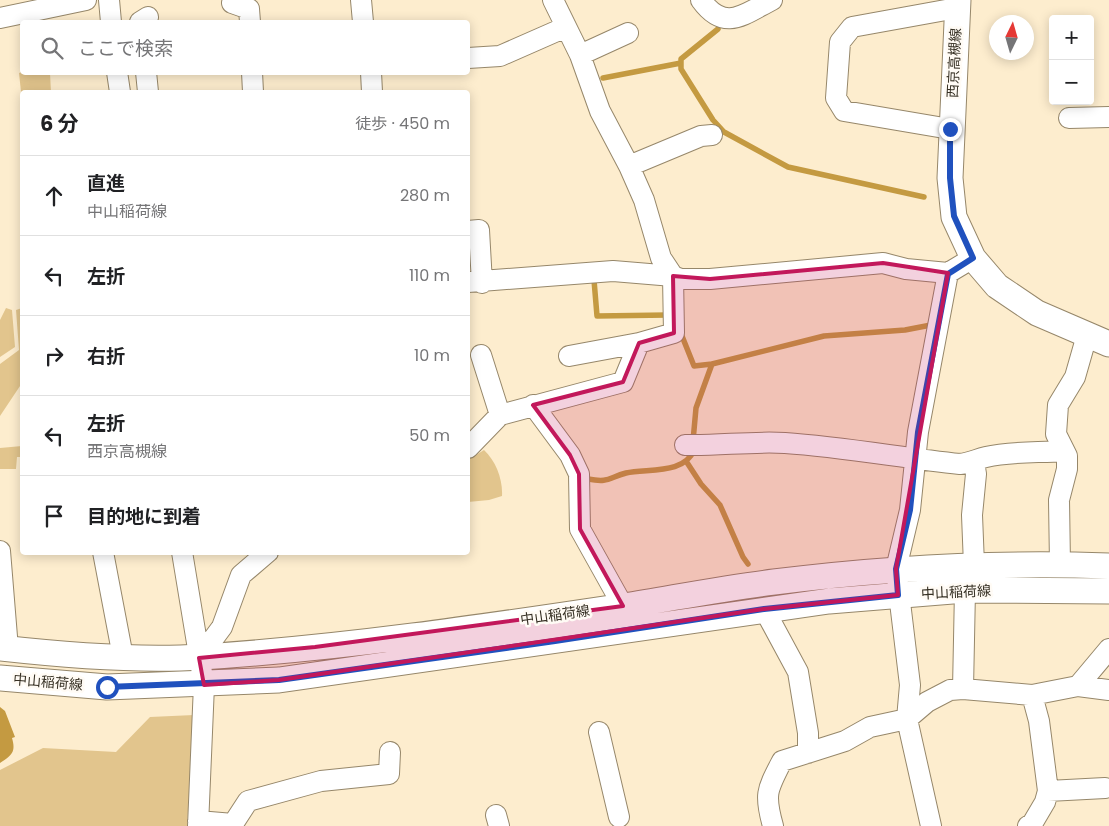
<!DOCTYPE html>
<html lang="ja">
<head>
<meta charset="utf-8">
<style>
	body { margin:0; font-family:Poppins,"Noto Sans JP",sans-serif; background:#f2f2f2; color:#202124 }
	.controls { position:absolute; right:15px; top:15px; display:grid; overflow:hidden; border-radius:5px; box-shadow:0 2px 12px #0003 }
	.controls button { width:45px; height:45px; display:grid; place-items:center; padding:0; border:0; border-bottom:1px solid #e0e0e0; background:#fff; color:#202124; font:25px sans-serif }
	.compass { position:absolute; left:989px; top:15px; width:45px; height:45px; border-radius:50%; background:#fff; box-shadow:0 2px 12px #0003; rotate:5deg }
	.stop { position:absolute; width:15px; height:15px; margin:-11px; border:4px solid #2051be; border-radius:50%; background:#fff }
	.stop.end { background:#2051be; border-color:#fff; box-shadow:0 1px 5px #0008 }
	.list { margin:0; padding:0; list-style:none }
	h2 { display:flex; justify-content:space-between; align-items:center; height:65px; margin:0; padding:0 20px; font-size:21px }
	h2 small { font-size:16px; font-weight:400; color:#757577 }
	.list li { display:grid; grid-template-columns:32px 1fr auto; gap:15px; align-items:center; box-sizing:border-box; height:80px; padding:0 20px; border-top:1px solid #e0e0e0 }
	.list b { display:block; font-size:19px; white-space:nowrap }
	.list p { margin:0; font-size:16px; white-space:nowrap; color:#757577 }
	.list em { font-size:16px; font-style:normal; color:#757577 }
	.icon { flex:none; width:28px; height:28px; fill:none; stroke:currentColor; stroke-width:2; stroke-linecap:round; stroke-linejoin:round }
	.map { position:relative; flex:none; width:1109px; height:826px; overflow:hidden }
	.search { position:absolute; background:#fff; box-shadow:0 2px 12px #0003; left:20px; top:20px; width:450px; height:55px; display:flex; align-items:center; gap:12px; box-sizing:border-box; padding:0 18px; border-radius:5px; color:#757577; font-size:19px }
	.panel { position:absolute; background:#fff; box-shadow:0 2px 12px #0003; left:20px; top:90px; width:450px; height:465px; border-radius:5px }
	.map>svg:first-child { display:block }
</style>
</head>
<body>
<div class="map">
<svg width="1109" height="826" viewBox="0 0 1109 826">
	<rect width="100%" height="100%" fill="#fdedce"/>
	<!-- green -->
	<path fill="#e2c58d" d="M22,72L50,73L51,92H22V101L19,73Z
		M6,308L12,310L15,347L0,357V320Z
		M22,308V383L0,416V364L19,350L16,310Z
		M22,446V457H17L16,469H0V448Z
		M484,450C496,461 503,480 502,496L489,500L468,502V460Z
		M194,715L187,826H0V770L43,748L116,752L150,717Z"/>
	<!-- water -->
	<path fill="#c49a41" d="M0,707L5,711L15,737L12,738C16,752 12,755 0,763Z"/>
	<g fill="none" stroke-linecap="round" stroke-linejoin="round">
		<!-- stream -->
		<path stroke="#c49a41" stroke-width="5.5" d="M718,29L681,59V69L713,120L724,132L788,167L924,197
			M603,78L681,63
			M594,280L597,316L668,315
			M680,331L694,366L712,364
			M693,441L696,408L712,364L824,336L905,330L931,325
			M686,461L701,484L720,505L743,557L748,564
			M588,479C609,483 608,478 626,473C647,468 684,475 694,450"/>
		<defs>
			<path id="minor" d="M109,0L111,22
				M361,0L363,22
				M701,0C725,33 744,14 772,0
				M232,3L249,9L250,22
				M0,18L86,0
				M140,22L148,17
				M580,55L628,33
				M468,58L500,56L566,27
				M117,72L120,92
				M146,72L148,92
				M252,72L253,92
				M371,72L372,92
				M1069,118L1109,117
				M950,129L844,111L836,98L840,42L852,27L957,8
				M629,166L701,136L712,135
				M468,231L479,230L482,283
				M948,273L918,432L910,510L896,569L910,685L907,719L927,702L950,690L963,689L1032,695L1078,686L1109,690
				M468,282L613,271L673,276L681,279H710L883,263L906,269L948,273L973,258
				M481,355L500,415
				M569,356L639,343
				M533,405L570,455L579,474L580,529L623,606
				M685,445C719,446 750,441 785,443C844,447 902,458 960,464C970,463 977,459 986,457C1011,451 1039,453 1064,451
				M468,448L500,415L623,382L639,343L674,333L673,276L661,258L644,200L629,166L600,111L580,55L553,0
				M974,462L976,474L972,515L974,565
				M0,551L8,649
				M103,552L123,657
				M182,552L204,685L198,826
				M1060,564L1059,500L1067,469V456L1056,434L1058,405L1075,377L1087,335
				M764,609L798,672L808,733V753
				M199,658L222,627L241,575L268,552
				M1078,686L1109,649
				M963,689L965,590
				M599,732L619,817
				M1048,791L1105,788
				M496,815L499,826
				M198,821L233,824L248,801L321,781L389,774L390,752
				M773,826C764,794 767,790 782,761L845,741L870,727L907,719L931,826
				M1028,826L1032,824L1045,802L1048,791L1039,721L1032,695"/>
			<path id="major" d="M958,0L950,178L954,217L973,258L997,286L1037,313L1109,344
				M0,648C63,655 138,661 201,657C343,648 484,627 624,606C674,598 724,588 774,582C885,568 997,562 1109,566
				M0,678L107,687L279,680L829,601L965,590L1109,591"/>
		</defs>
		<!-- minor casing -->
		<use href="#minor" stroke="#96876a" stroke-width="22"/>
		<!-- major casing -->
		<use href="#major" stroke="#96876a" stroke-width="27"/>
		<!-- minor -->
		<use href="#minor" stroke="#fff" stroke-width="20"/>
		<!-- major -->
		<use href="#major" stroke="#fff" stroke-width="25"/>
	</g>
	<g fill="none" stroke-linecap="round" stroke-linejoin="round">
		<!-- route -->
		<path stroke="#2051be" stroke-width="6" d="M107,687L279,680L555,641L764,609L898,595L896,569L910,510L918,432L948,274L973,258L954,216L950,178V129"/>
	</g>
	<!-- marked area -->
	<path fill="#c2185b" fill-opacity="0.2" stroke="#c2185b" stroke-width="4" stroke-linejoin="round" d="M883,263L948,273L896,569L898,595L764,609L279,680L204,685L199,658L315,647L623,606L580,529L579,474L570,455L533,405L623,382L639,343L674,333L673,276L710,279Z"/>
	<g text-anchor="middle" stroke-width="5" stroke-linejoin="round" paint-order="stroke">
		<!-- street labels -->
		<g font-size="14" fill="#363024" stroke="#fffbf5">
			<text transform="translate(954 63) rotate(-87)" y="5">西京高槻線</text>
			<text transform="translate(956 592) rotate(-3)" y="5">中山稲荷線</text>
			<text transform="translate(555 615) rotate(-8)" y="5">中山稲荷線</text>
			<text transform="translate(48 682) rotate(5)" y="5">中山稲荷線</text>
		</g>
	</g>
</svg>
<div class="controls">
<button>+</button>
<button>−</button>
</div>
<svg class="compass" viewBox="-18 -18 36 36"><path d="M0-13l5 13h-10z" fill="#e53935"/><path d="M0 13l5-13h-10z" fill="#757577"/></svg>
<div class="stop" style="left:107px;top:687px"></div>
<div class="stop end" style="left:950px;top:129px"></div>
<div class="search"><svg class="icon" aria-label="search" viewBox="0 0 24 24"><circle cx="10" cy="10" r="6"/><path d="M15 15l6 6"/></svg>ここで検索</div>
<section class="panel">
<h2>6 分<small>徒歩 · 450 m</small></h2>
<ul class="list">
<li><svg class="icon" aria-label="ahead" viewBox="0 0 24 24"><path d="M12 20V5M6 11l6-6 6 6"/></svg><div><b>直進</b><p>中山稲荷線</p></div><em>280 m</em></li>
<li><svg class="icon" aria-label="left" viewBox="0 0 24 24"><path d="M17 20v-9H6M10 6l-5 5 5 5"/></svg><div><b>左折</b></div><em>110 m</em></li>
<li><svg class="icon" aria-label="right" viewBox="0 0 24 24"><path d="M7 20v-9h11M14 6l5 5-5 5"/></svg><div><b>右折</b></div><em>10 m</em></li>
<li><svg class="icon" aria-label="left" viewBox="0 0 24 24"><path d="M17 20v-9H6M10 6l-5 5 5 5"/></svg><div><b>左折</b><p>西京高槻線</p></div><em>50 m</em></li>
<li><svg class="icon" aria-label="arrive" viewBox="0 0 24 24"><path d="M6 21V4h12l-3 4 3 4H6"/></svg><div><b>目的地に到着</b></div></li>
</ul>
</section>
</div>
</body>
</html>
